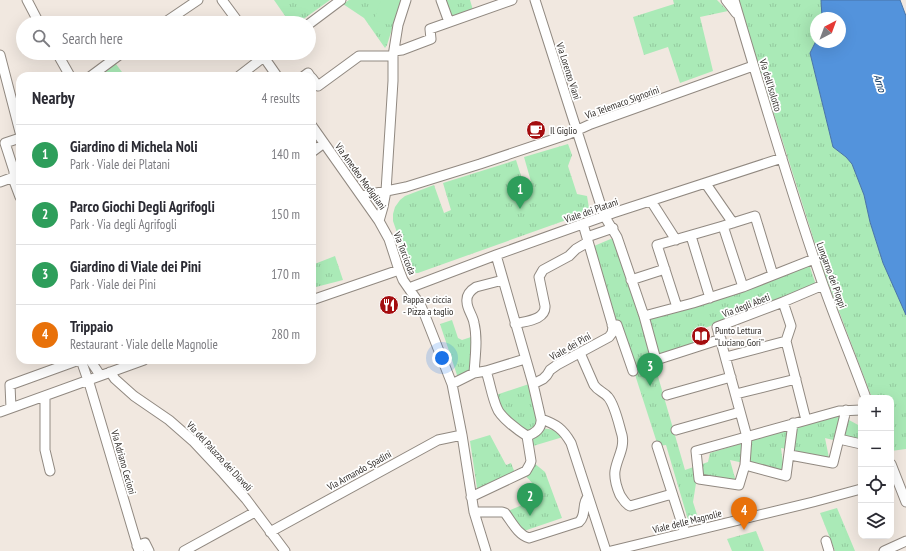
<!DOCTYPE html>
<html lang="en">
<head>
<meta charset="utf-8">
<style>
	body { margin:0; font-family:"PT Sans Narrow",sans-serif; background:#f7f7f7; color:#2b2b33 }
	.controls { position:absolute; right:12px; bottom:12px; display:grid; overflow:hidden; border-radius:8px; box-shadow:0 4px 16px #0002 }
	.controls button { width:36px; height:36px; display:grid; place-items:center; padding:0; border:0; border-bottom:1px solid #e1e1e2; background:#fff; color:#2b2b33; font:20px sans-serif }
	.compass { position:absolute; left:810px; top:12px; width:36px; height:36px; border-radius:50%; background:#fff; box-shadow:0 4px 16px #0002; rotate:41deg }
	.you { position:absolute; left:442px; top:358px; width:14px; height:14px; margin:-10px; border:3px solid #fff; border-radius:50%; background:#1a73e8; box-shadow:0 0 0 6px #1a73e833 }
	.badge { display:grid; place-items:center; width:26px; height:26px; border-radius:50%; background:#a40d0f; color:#fff; font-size:13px; font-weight:700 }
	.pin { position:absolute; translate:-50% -33px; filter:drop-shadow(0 1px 2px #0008) }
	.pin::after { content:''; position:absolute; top:21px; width:14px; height:12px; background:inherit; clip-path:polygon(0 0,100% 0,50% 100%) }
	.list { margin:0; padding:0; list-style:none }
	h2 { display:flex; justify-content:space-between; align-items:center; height:52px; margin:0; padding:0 16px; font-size:17px }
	h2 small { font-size:13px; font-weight:400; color:#7c7c81 }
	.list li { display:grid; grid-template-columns:26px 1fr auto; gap:12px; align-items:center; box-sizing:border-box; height:60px; padding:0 16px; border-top:1px solid #e1e1e2 }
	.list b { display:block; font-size:15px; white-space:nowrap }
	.list p { margin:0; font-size:13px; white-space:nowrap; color:#7c7c81 }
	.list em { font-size:13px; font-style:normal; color:#7c7c81 }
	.icon { flex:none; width:22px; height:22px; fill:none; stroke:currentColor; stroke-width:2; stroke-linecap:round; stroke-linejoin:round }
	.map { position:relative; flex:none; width:906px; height:551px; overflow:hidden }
	.search { position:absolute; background:#fff; box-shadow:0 4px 16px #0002; left:16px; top:16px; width:300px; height:44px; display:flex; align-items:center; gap:10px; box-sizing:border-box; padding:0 14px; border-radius:22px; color:#7c7c81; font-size:15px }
	.panel { position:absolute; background:#fff; box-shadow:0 4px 16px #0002; left:16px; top:72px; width:300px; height:292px; border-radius:12px }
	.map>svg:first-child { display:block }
</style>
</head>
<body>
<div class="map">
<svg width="906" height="551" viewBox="0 0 906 551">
	<defs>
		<pattern id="grass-tufts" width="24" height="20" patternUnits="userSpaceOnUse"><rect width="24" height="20" fill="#aaeab7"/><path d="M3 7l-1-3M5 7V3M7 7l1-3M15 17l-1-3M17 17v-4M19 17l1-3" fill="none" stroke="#93c99e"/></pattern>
	</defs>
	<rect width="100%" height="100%" fill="#f1e8e0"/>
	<!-- grass -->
	<path fill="url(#grass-tufts)" d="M274,0H330L298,23H290Z
		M349,0H401L387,45L385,48L364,18L343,4Z
		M446,0H470L473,10L455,17L451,14Z
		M673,0H717L728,11L700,17L713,71L680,83L668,47L644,55L633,17L674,4Z
		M738,0H821L822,18H816V41L810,53L833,147L846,157L852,164L864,195L870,222L883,263L906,315V449L891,451V398H872L824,272Z
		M116,64L125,76H100Z
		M568,144L572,155L568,166L577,194L587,196L589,208L586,213L418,273H414L410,270L393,221V214L395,207L400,200L405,196L434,185L444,213L451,210L443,183L516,160L525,188L532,185L524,157Z
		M613,238L641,319L809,264L816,285L705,328L710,342L653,359L685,470L708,462L710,453L838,414L860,426L861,430V447L825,438L829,458L781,448L784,472L730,460L736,482L697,477L693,502L699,521L689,523L666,445L658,446L618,322L615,321L594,246Z
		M335,256L343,280L312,288V265Z
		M452,320L458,338L462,340L474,336L472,371L458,378L440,324Z
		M529,384L538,415V427L526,433L502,413L496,395Z
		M543,429C552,428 557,432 563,437L533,446L532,439Z
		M490,435L506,465L511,463L515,473L478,489L477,488L470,441Z
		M534,463L545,472L562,518L524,531L508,511L541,497C536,489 532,481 524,475Z
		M837,508L855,551H835L820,513Z
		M756,531L764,551H732L727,539Z"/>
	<!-- garden -->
	<path fill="#aaeab7" d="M381,0H398L391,25L374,20Z"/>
	<!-- water -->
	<path fill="#5393dc" stroke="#4974a7" d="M821,0H900L906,16V315L883,263L870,222L864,195L852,164L846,157L833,147L810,53L816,41L840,42V18H822Z"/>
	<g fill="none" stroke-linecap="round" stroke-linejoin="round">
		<defs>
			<path id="minor" d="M27,0L39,23
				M222,0L239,23
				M441,0L449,22
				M535,0L601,206L605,217L617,237L644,316L656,360L721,339
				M726,0L736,13
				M734,0C761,91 788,183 819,273C833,315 851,356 866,398
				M164,23L198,0
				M309,24L341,0
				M394,51L402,50L431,39L430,29L512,0
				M57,53L70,76
				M261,53L277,76
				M0,55L20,132
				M91,76L122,53
				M239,76L269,53
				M304,76L308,73L310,76
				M312,78L318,86L359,56H393
				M312,126L379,221L389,239L399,270L403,280L421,306L426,318L452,384L462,435L474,512L486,551
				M20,138L5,143L14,171V181L20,197
				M312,152L324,143
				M0,182L19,175
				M706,184L733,223
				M362,196L406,187L480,164L569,134L591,124L753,66
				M651,201L676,240
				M379,221L383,207L386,191L393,81V56L398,25L406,0
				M723,226L743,287
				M691,236L710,298
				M587,237L613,228
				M496,255L533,384L541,419C556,424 563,429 571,443L606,551
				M631,280L665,269
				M823,285L783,302L717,327L747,437L745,465L739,485L699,479L696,451L839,411L861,410
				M409,288L496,255L613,213L782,158
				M312,300L399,270
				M783,302L791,326L786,341
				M677,307L657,245L723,226L755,216L773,275
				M644,316L693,303L743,287L814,259
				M515,324C526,321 546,320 545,306L539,277L543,270L569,256L576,249L588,242
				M612,325H617L633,371
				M786,341L806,420
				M580,353L594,385C598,391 604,392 608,397C615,405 619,425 622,435C625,448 617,458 615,471C614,479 617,488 620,495C623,499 625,504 630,506L672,494
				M726,357L786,341
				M81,360L90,386L139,551
				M90,360L100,375
				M486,371C490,383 492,397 497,408C500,417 519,431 527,436C536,433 542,428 541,419
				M110,372L115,379L134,396L169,420L193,441L223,473L246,499L285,551
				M474,373C475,357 478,339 474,323C473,316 467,309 467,302C466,295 471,290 476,287L503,280
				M452,384L474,373L486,371L525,359
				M533,384L543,379L547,375L550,370L557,365L609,337L612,333L613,327L583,224
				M736,394L796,379
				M667,395L731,377
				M45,396V450L50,471
				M11,408L10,385L79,360
				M0,412L144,360
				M676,430L740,412
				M839,439L861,444
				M657,446L685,533
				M790,455L833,463L846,410
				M891,464L906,502
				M745,465L786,476L793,423
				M471,497L526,471L530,464L531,461L527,436
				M474,512H502L505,513C512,522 518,535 529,538L579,522C587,515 581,504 588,497
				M270,532L438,440L462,435
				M826,541L829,551
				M137,546L145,543L149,551
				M184,551L255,512
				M611,551L813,502L861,489
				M884,551L906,541"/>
		</defs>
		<!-- minor casing -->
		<use href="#minor" stroke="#918981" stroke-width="11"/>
		<!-- minor -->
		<use href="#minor" stroke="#fff" stroke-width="9"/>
	</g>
	<!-- icons -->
	<defs>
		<symbol id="cafe-disc" viewBox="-11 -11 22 22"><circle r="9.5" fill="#a40d0f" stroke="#fff"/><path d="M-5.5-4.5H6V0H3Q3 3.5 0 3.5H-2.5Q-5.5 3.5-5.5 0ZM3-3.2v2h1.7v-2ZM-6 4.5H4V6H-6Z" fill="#fff"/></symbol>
		<symbol id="restaurant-disc" viewBox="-11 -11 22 22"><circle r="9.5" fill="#a40d0f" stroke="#fff"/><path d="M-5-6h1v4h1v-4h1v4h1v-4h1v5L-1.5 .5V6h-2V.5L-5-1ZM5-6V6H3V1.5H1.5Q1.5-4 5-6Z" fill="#fff"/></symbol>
		<symbol id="library-disc" viewBox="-11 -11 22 22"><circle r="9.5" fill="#a40d0f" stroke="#fff"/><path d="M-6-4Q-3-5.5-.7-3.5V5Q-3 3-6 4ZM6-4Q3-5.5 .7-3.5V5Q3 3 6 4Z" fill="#fff"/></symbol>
	</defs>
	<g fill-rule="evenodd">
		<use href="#cafe-disc" x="525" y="119" width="22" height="22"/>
		<use href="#restaurant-disc" x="378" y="294" width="22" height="22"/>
		<use href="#library-disc" x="690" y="325" width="22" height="22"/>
	</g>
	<g text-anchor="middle" stroke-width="3.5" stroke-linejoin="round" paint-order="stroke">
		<!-- street labels -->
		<g font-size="10" fill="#312d2a" stroke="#fff">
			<text transform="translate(569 71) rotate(72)" y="4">Via Lorenzo Viani</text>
			<text transform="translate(771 85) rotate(73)" y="4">Via dell'Isolotto</text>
			<text transform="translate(622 102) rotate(-20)" y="4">Via Telemaco Signorini</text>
			<text transform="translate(361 176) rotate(54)" y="4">Via Amedeo Modigliani</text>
			<text transform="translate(591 210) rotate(-19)" y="4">Viale dei Platani</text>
			<text transform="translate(405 253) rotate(69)" y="4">Via Torcicoda</text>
			<text transform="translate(832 275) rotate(70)" y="4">Lungarno dei Pioppi</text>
			<text transform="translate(746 305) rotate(-21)" y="4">Via degli Abeti</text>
			<text transform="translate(570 346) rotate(-30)" y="4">Viale dei Pini</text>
			<text transform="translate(220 456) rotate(47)" y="4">Via del Palazzo dei Diavoli</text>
			<text transform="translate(124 462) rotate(74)" y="4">Via Adriano Cecioni</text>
			<text transform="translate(359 470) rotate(-29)" y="4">Via Armando Spadini</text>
			<text transform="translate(687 521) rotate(-14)" y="4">Viale delle Magnolie</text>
		</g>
		<!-- poi labels -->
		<g font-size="10" fill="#312d2a" stroke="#fff" text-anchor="start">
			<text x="550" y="134">Il Giglio</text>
			<text x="403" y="303">Pappa e ciccia<tspan x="403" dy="12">- Pizza a taglio</tspan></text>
			<text x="715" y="334">Punto Lettura<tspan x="715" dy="12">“Luciano Gori”</tspan></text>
		</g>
		<!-- water labels -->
		<g font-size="11" font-style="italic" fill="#002d5b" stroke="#fff">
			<text transform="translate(880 83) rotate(73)" y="4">Arno</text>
		</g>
	</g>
</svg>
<div class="controls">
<button>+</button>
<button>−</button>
<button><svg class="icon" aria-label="locate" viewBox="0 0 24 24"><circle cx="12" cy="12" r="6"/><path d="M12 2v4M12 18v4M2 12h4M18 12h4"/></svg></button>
<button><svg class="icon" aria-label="layers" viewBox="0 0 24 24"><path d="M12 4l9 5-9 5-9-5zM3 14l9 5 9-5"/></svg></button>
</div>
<svg class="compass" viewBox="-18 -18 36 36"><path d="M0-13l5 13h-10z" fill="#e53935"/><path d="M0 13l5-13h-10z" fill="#7c7c81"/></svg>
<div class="you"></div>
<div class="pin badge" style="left:520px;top:209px;background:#2e9e5b">1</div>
<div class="pin badge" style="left:530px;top:516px;background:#2e9e5b">2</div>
<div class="pin badge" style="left:650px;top:386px;background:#2e9e5b">3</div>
<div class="pin badge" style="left:744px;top:530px;background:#e8710a">4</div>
<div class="search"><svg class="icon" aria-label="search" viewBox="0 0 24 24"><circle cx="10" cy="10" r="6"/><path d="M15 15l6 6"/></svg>Search here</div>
<section class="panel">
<h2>Nearby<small>4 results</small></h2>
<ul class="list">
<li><span class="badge" style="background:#2e9e5b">1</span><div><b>Giardino di Michela Noli</b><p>Park · Viale dei Platani</p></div><em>140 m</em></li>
<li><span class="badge" style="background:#2e9e5b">2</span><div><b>Parco Giochi Degli Agrifogli</b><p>Park · Via degli Agrifogli</p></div><em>150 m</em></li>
<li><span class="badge" style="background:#2e9e5b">3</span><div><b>Giardino di Viale dei Pini</b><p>Park · Viale dei Pini</p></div><em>170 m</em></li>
<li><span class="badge" style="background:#e8710a">4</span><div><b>Trippaio</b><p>Restaurant · Viale delle Magnolie</p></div><em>280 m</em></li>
</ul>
</section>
</div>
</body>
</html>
